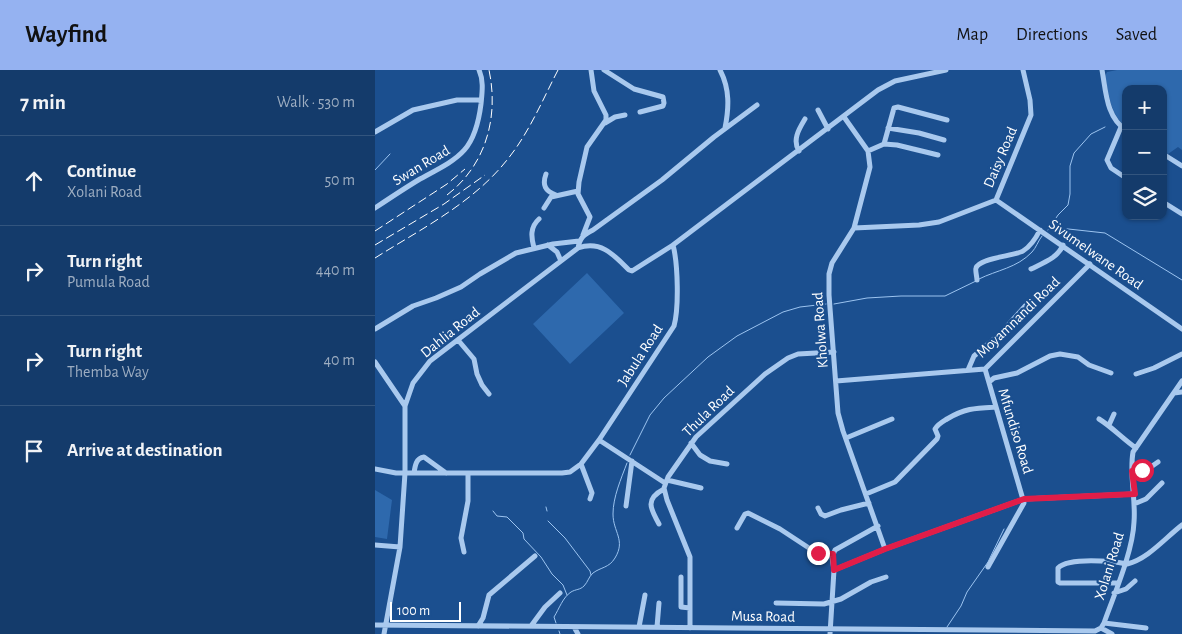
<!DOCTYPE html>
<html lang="en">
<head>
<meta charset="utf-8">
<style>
	body { margin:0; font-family:"Alegreya Sans",sans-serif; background:#214673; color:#f1f3f6 }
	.controls { position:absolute; right:15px; top:15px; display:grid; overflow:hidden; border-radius:10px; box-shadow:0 1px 4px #0004 }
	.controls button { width:45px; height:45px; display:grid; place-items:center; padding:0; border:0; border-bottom:1px solid #33557e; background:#143b6b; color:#f1f3f6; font:25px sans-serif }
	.scale { position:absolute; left:15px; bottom:12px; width:71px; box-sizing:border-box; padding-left:5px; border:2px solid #fff; border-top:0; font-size:14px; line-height:18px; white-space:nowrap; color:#fff; -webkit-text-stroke:4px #1b4f8f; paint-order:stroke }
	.stop { position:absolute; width:15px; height:15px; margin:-11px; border:4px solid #e11d48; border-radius:50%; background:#fff }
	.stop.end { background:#e11d48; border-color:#fff; box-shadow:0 1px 5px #0008 }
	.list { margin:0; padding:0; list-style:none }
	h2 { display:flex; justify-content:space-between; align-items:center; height:65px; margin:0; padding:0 20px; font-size:21px }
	h2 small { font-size:16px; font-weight:400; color:#9dadc1 }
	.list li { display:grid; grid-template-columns:32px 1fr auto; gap:15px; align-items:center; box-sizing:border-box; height:90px; padding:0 20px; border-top:1px solid #33557e }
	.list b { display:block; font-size:19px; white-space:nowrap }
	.list p { margin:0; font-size:16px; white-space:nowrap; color:#9dadc1 }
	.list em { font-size:16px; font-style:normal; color:#9dadc1 }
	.icon { flex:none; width:28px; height:28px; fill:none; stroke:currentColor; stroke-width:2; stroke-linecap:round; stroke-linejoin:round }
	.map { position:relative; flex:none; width:807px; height:564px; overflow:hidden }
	header { display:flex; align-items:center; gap:30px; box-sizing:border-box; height:70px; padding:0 25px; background:#95b2f1; color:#111 }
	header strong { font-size:24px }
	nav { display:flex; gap:28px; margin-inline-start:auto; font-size:18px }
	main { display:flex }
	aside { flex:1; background:#143b6b }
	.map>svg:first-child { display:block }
</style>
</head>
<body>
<header>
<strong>Wayfind</strong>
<nav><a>Map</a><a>Directions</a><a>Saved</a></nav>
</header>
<main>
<aside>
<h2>7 min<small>Walk · 530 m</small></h2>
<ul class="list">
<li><svg class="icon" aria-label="ahead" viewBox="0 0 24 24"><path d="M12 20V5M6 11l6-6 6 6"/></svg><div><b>Continue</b><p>Xolani Road</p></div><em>50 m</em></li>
<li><svg class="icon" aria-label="right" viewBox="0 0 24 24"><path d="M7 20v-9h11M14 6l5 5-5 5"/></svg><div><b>Turn right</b><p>Pumula Road</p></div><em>440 m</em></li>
<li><svg class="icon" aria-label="right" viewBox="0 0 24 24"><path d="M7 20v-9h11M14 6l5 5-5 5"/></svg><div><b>Turn right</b><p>Themba Way</p></div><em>40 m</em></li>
<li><svg class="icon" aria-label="arrive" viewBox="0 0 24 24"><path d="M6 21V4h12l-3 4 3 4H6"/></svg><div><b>Arrive at destination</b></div></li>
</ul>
</aside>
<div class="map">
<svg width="807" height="564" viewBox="0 0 807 564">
	<rect width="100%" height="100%" fill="#1b4f8f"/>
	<!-- green -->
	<path fill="#2e69ad" d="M742,0H807V80L803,77L793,84L788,81V19H751V57C735,44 734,24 730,6L732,2Z
		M212,203L249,243L195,294L158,254Z
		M0,420L17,430L12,469L0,467Z"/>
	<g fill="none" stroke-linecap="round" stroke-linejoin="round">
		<!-- stream -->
		<path stroke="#9cc4f0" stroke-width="1" d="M0,100L15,84
			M675,157L730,163L807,210
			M673,160L683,145L693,135L695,124V96L699,83L716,64L730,57
			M604,209C622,200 642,198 657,182C661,178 663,171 667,166
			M459,234L492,228L526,226H570L601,211
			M255,385L275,345L289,328L333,287L362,266L408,242L425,237L451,234
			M171,437L172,441
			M118,441L122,446L132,447L148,463L149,469L166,487L177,504L188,515L192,525
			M173,451L190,468L215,501L216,505
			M181,553L179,547C184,539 188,527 196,522C201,519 205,520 209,516C213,512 214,506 218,503C226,497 234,498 240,488C251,470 238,462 238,444C238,427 246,409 252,393
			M572,557L586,536L592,522L613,492L629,459
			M184,561L185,564"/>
		<!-- minor -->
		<path stroke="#a9c9ee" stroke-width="5" d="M229,0L259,19L288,27L289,33L288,36L265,42
			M345,0C355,19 354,38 350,58
			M727,0C731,21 731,47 751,60
			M443,40L453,59
			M469,47L493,81L495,97L479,158L457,193L454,204V225L463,343L468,361L510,479
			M230,53L240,47L250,45
			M746,57L732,90L736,98L751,108
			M513,58L544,63L569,70
			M0,62L38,40L82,30H106
			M509,74L519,38L523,37L572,50
			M424,81C417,70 424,59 430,49
			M493,81L509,74L522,75L563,85
			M788,84L807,96
			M171,104C167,115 170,121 181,125
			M621,130L807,259
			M788,132L807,144
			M0,138C15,128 30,118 45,109C84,88 100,82 106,34C107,23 109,11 104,0
			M169,138L176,127L203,121
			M479,158L544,155L564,152L621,130L656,45L655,30L648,0
			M208,165L215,147L203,124L204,112L212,77L231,50V45L219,21L216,0
			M173,175L182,182L186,191
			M159,178C156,167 155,157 164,149
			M203,178C205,168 208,165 218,160L287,110L339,67L382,35
			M656,199C668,193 683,188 688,175
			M602,210C602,207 600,200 601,198C604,188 640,186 648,181C656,176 661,168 665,160
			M0,259L38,236L61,228L86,217L105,204L141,183L178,174L204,171
			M83,270L99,289L102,304L107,315L114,324
			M0,292L30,336
			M610,299L649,433L613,497
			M593,300L599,286L626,263L652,234
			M761,304L779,298L807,284
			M461,311L610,299L715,194
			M614,312L619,308L642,303L675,286L685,284L703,287L714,295L736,303
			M799,323L807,322
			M724,349C737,357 748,369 761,378
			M734,355L739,344
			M471,368L517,349
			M224,370L290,413
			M316,373L325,385L335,391L352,394
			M206,394L217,423L215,429
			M0,399L21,403H187L195,402L206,394L224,370L299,256C304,238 303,194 298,175L503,20L520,11L571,0
			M757,401L773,399L783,392
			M39,403C40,396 41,388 49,387L71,403
			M292,410L326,418
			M491,424L520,412L562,369L563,366L560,359C563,354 567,352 572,349C590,338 601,338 621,337
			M759,434L771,429L787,413
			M251,436L257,391
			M443,438L446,444L450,446L466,440L494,433
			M284,454C275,438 270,429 289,419
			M362,458L370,444L373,443L405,459L437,480L443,483L458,485
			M0,475L25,477
			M89,482L86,468L93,431V403
			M459,500L457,487L460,480L503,456
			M306,507V537L315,538
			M742,513H685L683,512V498C694,487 737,491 752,494C773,489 790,468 807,455
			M739,523L751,519L760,511
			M401,533L449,534L466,529L496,512L511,507
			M729,553L771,558
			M0,555L720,561L726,558L729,553C739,525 758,481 759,452C761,429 754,405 758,382L807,311
			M103,556L108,548L114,525L160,486
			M156,556L170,537L185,523
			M199,557L203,564
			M264,557L270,525
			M282,557L284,533
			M315,558V487L292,430L289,418L293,407L321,367L390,304L413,288L423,284L459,282
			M726,558L737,564
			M9,564L25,477L30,403V336L38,313L55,291L203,178C226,170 239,185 254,200L257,201L298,175
			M455,564L459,500L510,479L649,429L760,424"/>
		<!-- rail -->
		<path stroke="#fff" stroke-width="1" stroke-dasharray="9 4" stroke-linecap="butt" d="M72,125C111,95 124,47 114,0
			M0,161L72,114L90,99
			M0,175L69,134L110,105
			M0,188C46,159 98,133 132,90C154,63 167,31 183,0"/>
	</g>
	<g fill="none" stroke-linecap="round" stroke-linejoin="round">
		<!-- route -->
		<path stroke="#e11d48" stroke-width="6" d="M443,483L458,484L459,500L510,479L649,429L760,424L757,401L767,400"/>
	</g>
	<g text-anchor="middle" stroke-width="4.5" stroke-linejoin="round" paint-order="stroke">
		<!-- street labels -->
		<g font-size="15" fill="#fff" stroke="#1b4f8f">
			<text transform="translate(625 87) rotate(-67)" y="5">Daisy Road</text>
			<text transform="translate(46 95) rotate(-31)" y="5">Swan Road</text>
			<text transform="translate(721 184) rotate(35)" y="5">Sivumelwane Road</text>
			<text transform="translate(643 247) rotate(-44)" y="5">Moyamnandi Road</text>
			<text transform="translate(445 260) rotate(-94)" y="5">Kholwa Road</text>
			<text transform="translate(75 262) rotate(-39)" y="5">Dahlia Road</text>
			<text transform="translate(265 285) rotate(-57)" y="5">Jabula Road</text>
			<text transform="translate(333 341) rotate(-44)" y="5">Thula Road</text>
			<text transform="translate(641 361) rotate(73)" y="5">Mfundiso Road</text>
			<text transform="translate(734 496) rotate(-73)" y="5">Xolani Road</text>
			<text transform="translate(388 546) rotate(1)" y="5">Musa Road</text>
		</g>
	</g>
</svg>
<div class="controls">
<button>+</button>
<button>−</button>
<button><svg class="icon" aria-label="layers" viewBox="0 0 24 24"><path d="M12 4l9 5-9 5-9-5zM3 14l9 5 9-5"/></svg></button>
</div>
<div class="scale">100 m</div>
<div class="stop" style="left:767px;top:400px"></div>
<div class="stop end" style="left:443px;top:483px"></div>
</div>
</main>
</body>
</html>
